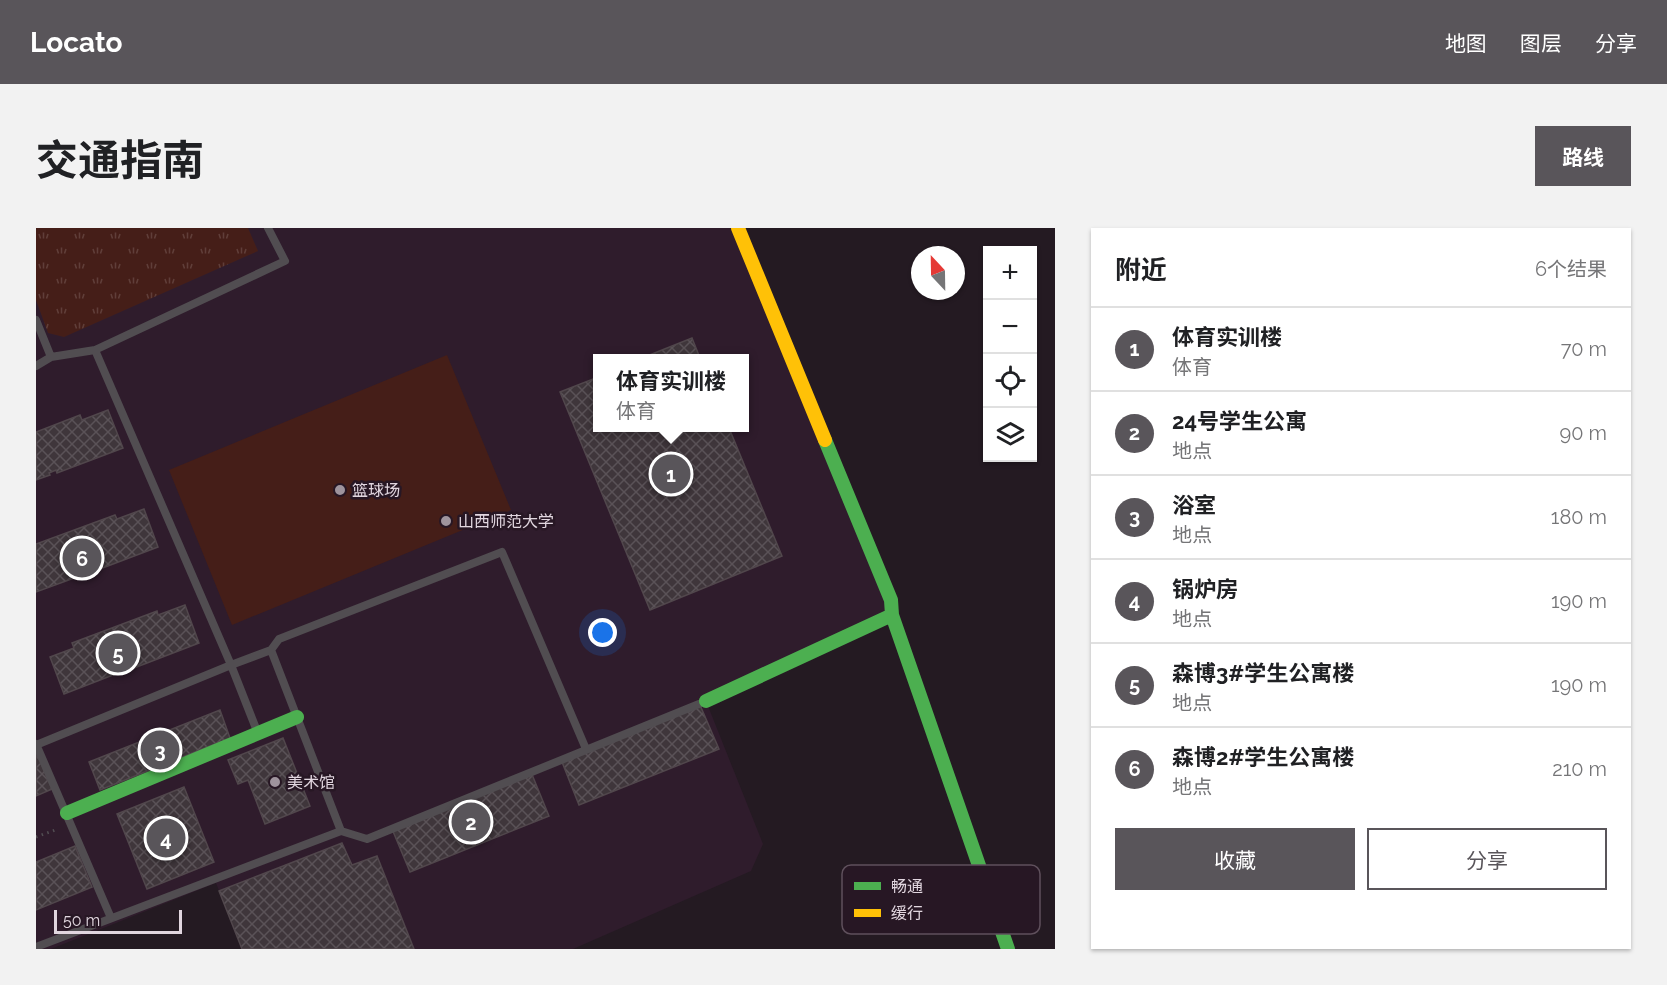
<!DOCTYPE html>
<html lang="zh">
<head>
<meta charset="utf-8">
<style>
	body { margin:0; font-family:Raleway,"Noto Sans SC",sans-serif; background:#f2f2f2; color:#202124 }
	.controls { position:absolute; right:18px; top:18px; display:grid; overflow:hidden; border-radius:0px; box-shadow:0 2px 4px #0004 }
	.controls button { width:54px; height:54px; display:grid; place-items:center; padding:0; border:0; border-bottom:2px solid #e0e0e0; background:#fff; color:#202124; font:30px sans-serif }
	.compass { position:absolute; left:875px; top:18px; width:54px; height:54px; border-radius:50%; background:#fff; box-shadow:0 2px 4px #0004; rotate:338deg }
	.scale { position:absolute; left:18px; bottom:15px; width:128px; box-sizing:border-box; padding-left:6px; border:3px solid #e1d6df; border-top:0; font-size:16px; line-height:21px; white-space:nowrap; color:#e1d6df; -webkit-text-stroke:4px #271724; paint-order:stroke }
	.you { position:absolute; left:567px; top:405px; width:21px; height:21px; margin:-15px; border:4px solid #fff; border-radius:50%; background:#1a73e8; box-shadow:0 0 0 9px #1a73e833 }
	.badge { display:grid; place-items:center; width:39px; height:39px; border-radius:50%; background:#59555a; color:#fff; font-size:20px; font-weight:700 }
	.pin { position:absolute; translate:-50% -50%; border:3px solid #fff; box-shadow:0 2px 6px #0006 }
	.popup { position:absolute; left:557px; top:126px; width:156px; height:78px; box-sizing:border-box; display:grid; place-content:center; border-radius:0px; background:#fff; filter:drop-shadow(0 2px 4px #0005); font-size:20px; white-space:nowrap; color:#757577 }
	.popup b { font-size:22px; color:#202124 }
	.popup::after { content:''; position:absolute; left:50%; top:100%; margin-left:-12px; border:12px solid transparent; border-top-color:#fff }
	.list { margin:0; padding:0; list-style:none }
	h2 { display:flex; justify-content:space-between; align-items:center; height:78px; margin:0; padding:0 24px; font-size:26px }
	h2 small { font-size:20px; font-weight:400; color:#757577 }
	.list li { display:grid; grid-template-columns:39px 1fr auto; gap:18px; align-items:center; box-sizing:border-box; height:84px; padding:0 24px; border-top:2px solid #e0e0e0 }
	.list b { display:block; font-size:22px; white-space:nowrap }
	.list p { margin:0; font-size:20px; white-space:nowrap; color:#757577 }
	.list em { font-size:20px; font-style:normal; color:#757577 }
	.actions { display:flex; gap:12px; padding:18px 24px }
	.actions a { flex:1; padding:14px 0; border:2px solid #59555a; border-radius:0px; text-align:center; font-size:21px; color:#59555a }
	.actions .main { background:#59555a; color:#fff }
	.icon { flex:none; width:33px; height:33px; fill:none; stroke:currentColor; stroke-width:2; stroke-linecap:round; stroke-linejoin:round }
	.map { position:relative; flex:none; width:1019px; height:721px; overflow:hidden; border-radius:0px }
	header { display:flex; align-items:center; gap:36px; box-sizing:border-box; height:84px; padding:0 30px; background:#59555a; color:#fff }
	header strong { font-size:28px }
	nav { display:flex; gap:33px; margin-inline-start:auto; font-size:21px }
	.intro { display:flex; align-items:center; justify-content:space-between; box-sizing:border-box; height:144px; padding:0 36px }
	h1 { margin:0; font-size:42px }
	.button { padding:15px 27px; border-radius:0px; background:#59555a; color:#fff; font-size:21px; font-weight:700 }
	main { display:flex; gap:36px; padding:0 36px }
	aside { flex:1; background:#fff; border-radius:0px; box-shadow:0 2px 4px #0004 }
	.map>svg:first-child { display:block }
</style>
</head>
<body>
<header>
<strong>Locato</strong>
<nav><a>地图</a><a>图层</a><a>分享</a></nav>
</header>
<div class="intro"><h1>交通指南</h1><a class="button">路线</a></div>
<main>
<div class="map">
<svg width="1019" height="721" viewBox="0 0 1019 721">
	<defs>
		<pattern id="grass-tufts" width="24" height="20" patternUnits="userSpaceOnUse" patternTransform="scale(1.5)"><rect width="24" height="20" fill="#451e18"/><path d="M3 7l-1-3M5 7V3M7 7l1-3M15 17l-1-3M17 17v-4M19 17l1-3" fill="none" stroke="#603e39"/></pattern>
		<pattern id="building-cross-hatch" width="8" height="8" patternUnits="userSpaceOnUse" patternTransform="scale(1.5)"><rect width="8" height="8" fill="#3f363b"/><path d="M0 0l8 8M0 8l8-8" fill="none" stroke="#5a5257"/></pattern>
	</defs>
	<rect width="100%" height="100%" fill="#241a22"/>
	<!-- built -->
	<path fill="#2f1c2c" fill-rule="evenodd" d="M0,0H697L856,387L670,473L727,616L715,643L537,721H206L180,655L15,721H0ZM562,130H708V200H562Z"/>
	<!-- grass -->
	<path fill="url(#grass-tufts)" d="M0,0H212L222,23L28,109L12,105L0,72Z"/>
	<!-- pitch -->
	<path fill="#451e18" d="M411,127L475,282L196,397L133,242Z"/>
	<!-- building -->
	<path fill="url(#building-cross-hatch)" stroke="#51474c" stroke-width="1.5" d="M656,110L664,130H606Z
		M562,149V200H693L746,328L614,382L524,164Z
		M72,182L87,220L21,245L20,242L13,245L14,247L0,252V204L44,187L46,192Z
		M108,281L122,319L56,344L55,341L48,344L49,346L0,364V316L79,287L81,291Z
		M149,377L163,415L98,440L97,438L90,440V442L28,466L14,429L38,420L36,415L121,383L122,387Z
		M664,477L683,521L543,577L526,534Z
		M184,482L194,510L64,562L53,534Z
		M247,510L274,578L229,596L212,552L202,556L192,532Z
		M0,524L16,561L0,568Z
		M495,544L513,588L374,644L356,601Z
		M148,559L178,634L111,661L81,586Z
		M306,615L316,637L341,628L378,721H206L183,663Z
		M39,618L56,659L0,682V634Z"/>
	<g fill="none" stroke-linecap="round" stroke-linejoin="round">
		<!-- path -->
		<path stroke="#524e52" stroke-width="3" stroke-dasharray="1.5 4.5" stroke-linecap="butt" d="M0,609L22,601"/>
		<!-- lane -->
		<path stroke="#514d51" stroke-width="8" d="M0,92L15,129
			M59,122L195,437L235,422L305,603
			M0,138L15,129L59,122L249,33L232,0
			M235,422L243,411L466,324L550,521
			M0,516L75,690
			M0,517L195,437L221,503
			M0,719L305,603L331,611L663,476"/>
		<!-- fast -->
		<path stroke="#4caf50" stroke-width="14" d="M789,212L855,372L856,387L972,721
			M670,473L856,387
			M31,585L261,489"/>
		<!-- slow -->
		<path stroke="#ffc107" stroke-width="14" d="M702,0L789,212"/>
	</g>
	<!-- markers -->
	<g fill="#9f949d" stroke="#271724" stroke-width="2">
		<circle cx="304" cy="262" r="6"/>
		<circle cx="410" cy="293" r="6"/>
		<circle cx="239" cy="554" r="6"/>
	</g>
	<g text-anchor="middle" stroke-width="5" stroke-linejoin="round" paint-order="stroke">
		<!-- poi labels -->
		<g font-size="16" fill="#e1d6df" stroke="#271724" text-anchor="start">
			<text x="316" y="268">篮球场</text>
			<text x="422" y="299">山西师范大学</text>
			<text x="251" y="560">美术馆</text>
		</g>
	</g>
	<!-- legend -->
	<rect x="806" y="637" width="198" height="69" rx="9" fill="#271724" stroke="#5f505c" stroke-width="1.5"/>
	<rect x="818" y="654" width="27" height="8" fill="#4caf50"/>
	<rect x="818" y="681" width="27" height="8" fill="#ffc107"/>
	<g font-size="16" fill="#e1d6df">
		<text x="855" y="664">畅通</text>
		<text x="855" y="691">缓行</text>
	</g>
</svg>
<div class="controls">
<button>+</button>
<button>−</button>
<button><svg class="icon" aria-label="locate" viewBox="0 0 24 24"><circle cx="12" cy="12" r="6"/><path d="M12 2v4M12 18v4M2 12h4M18 12h4"/></svg></button>
<button><svg class="icon" aria-label="layers" viewBox="0 0 24 24"><path d="M12 4l9 5-9 5-9-5zM3 14l9 5 9-5"/></svg></button>
</div>
<svg class="compass" viewBox="-18 -18 36 36"><path d="M0-13l5 13h-10z" fill="#e53935"/><path d="M0 13l5-13h-10z" fill="#757577"/></svg>
<div class="scale">50 m</div>
<div class="you"></div>
<div class="pin badge" style="left:635px;top:246px">1</div>
<div class="popup"><b>体育实训楼</b>体育</div>
<div class="pin badge" style="left:435px;top:594px">2</div>
<div class="pin badge" style="left:124px;top:522px">3</div>
<div class="pin badge" style="left:130px;top:610px">4</div>
<div class="pin badge" style="left:82px;top:425px">5</div>
<div class="pin badge" style="left:46px;top:330px">6</div>
</div>
<aside>
<h2>附近<small>6个结果</small></h2>
<ul class="list">
<li><span class="badge">1</span><div><b>体育实训楼</b><p>体育</p></div><em>70 m</em></li>
<li><span class="badge">2</span><div><b>24号学生公寓</b><p>地点</p></div><em>90 m</em></li>
<li><span class="badge">3</span><div><b>浴室</b><p>地点</p></div><em>180 m</em></li>
<li><span class="badge">4</span><div><b>锅炉房</b><p>地点</p></div><em>190 m</em></li>
<li><span class="badge">5</span><div><b>森博3#学生公寓楼</b><p>地点</p></div><em>190 m</em></li>
<li><span class="badge">6</span><div><b>森博2#学生公寓楼</b><p>地点</p></div><em>210 m</em></li>
</ul>
<div class="actions"><a class="main">收藏</a><a>分享</a></div>
</aside>
</main>
</body>
</html>
